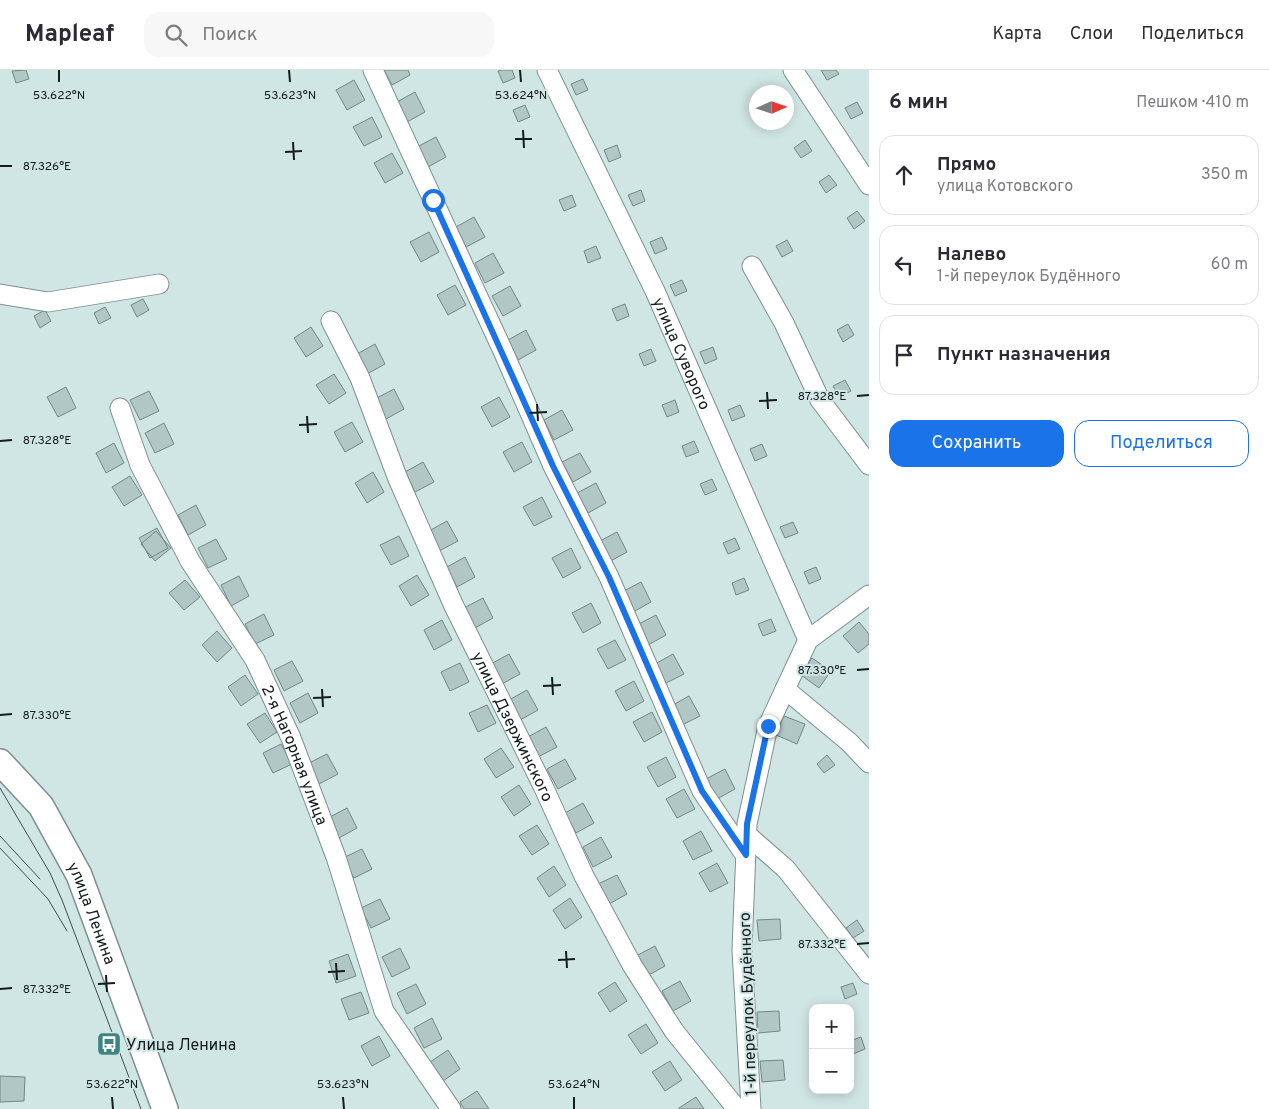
<!DOCTYPE html>
<html lang="ru">
<head>
<meta charset="utf-8">
<style>
	body { margin:0; font-family:Overpass,sans-serif; background:#f7f7f7; color:#2b2b33 }
	.controls { position:absolute; right:15px; bottom:15px; display:grid; overflow:hidden; border-radius:10px; box-shadow:0 2px 12px #0003 }
	.controls button { width:45px; height:45px; display:grid; place-items:center; padding:0; border:0; border-bottom:1px solid #e1e1e2; background:#fff; color:#2b2b33; font:25px sans-serif }
	.compass { position:absolute; left:749px; top:15px; width:45px; height:45px; border-radius:50%; background:#fff; box-shadow:0 2px 12px #0003; rotate:87deg }
	.stop { position:absolute; width:15px; height:15px; margin:-11px; border:4px solid #1a73e8; border-radius:50%; background:#fff }
	.stop.end { background:#1a73e8; border-color:#fff; box-shadow:0 1px 5px #0008 }
	.list { margin:0; padding:0; list-style:none }
	h2 { display:flex; justify-content:space-between; align-items:center; height:65px; margin:0; padding:0 20px; font-size:21px }
	h2 small { font-size:16px; font-weight:400; color:#7c7c81 }
	.list li { display:grid; grid-template-columns:32px 1fr auto; gap:15px; align-items:center; box-sizing:border-box; height:80px; margin:0 10px 10px; padding:0 10px; border:1px solid #e1e1e2; border-radius:15px }
	.list b { display:block; font-size:19px; white-space:nowrap }
	.list p { margin:0; font-size:16px; white-space:nowrap; color:#7c7c81 }
	.list em { font-size:16px; font-style:normal; color:#7c7c81 }
	.actions { display:flex; gap:10px; padding:15px 20px }
	.actions a { flex:1; padding:11px 0; border:1px solid #1a73e8; border-radius:15px; text-align:center; font-size:18px; color:#1a73e8 }
	.actions .main { background:#1a73e8; color:#fff }
	.icon { flex:none; width:28px; height:28px; fill:none; stroke:currentColor; stroke-width:2; stroke-linecap:round; stroke-linejoin:round }
	.map { position:relative; flex:none; width:869px; height:1039px; overflow:hidden }
	header { display:flex; align-items:center; gap:30px; box-sizing:border-box; height:70px; padding:0 25px; background:#fff; border-bottom:1px solid #e1e1e2 }
	header strong { font-size:24px }
	nav { display:flex; gap:28px; margin-inline-start:auto; font-size:18px }
	.search { width:350px; height:45px; background:#f7f7f7; display:flex; align-items:center; gap:12px; box-sizing:border-box; padding:0 18px; border-radius:15px; color:#7c7c81; font-size:19px }
	main { display:flex }
	aside { flex:1; background:#fff }
	.map>svg:first-child { display:block }
</style>
</head>
<body>
<header>
<strong>Mapleaf</strong>
<div class="search"><svg class="icon" aria-label="search" viewBox="0 0 24 24"><circle cx="10" cy="10" r="6"/><path d="M15 15l6 6"/></svg>Поиск</div>
<nav><a>Карта</a><a>Слои</a><a>Поделиться</a></nav>
</header>
<main>
<div class="map">
<svg width="869" height="1039" viewBox="0 0 869 1039">
	<rect width="100%" height="100%" fill="#d0e6e4"/>
	<!-- building -->
	<path fill="#b1c7c5" stroke="#738785" d="M26,0L29,9L16,13L12,1Z
		M384,0H408L410,5L392,15Z
		M501,0H512L515,8L503,13L498,1Z
		M821,0H836L839,4L827,10Z
		M583,9L588,20L576,25L571,14Z
		M354,10L365,30L347,40L336,20Z
		M415,22L425,42L407,52L397,32Z
		M857,32L863,43L851,49L845,38Z
		M525,35L530,47L518,52L513,40Z
		M372,47L382,67L364,76L353,57Z
		M436,67L446,87L428,97L417,77Z
		M805,70L812,81L801,88L794,78Z
		M617,75L621,87L609,92L604,80Z
		M392,83L403,103L385,113L374,93Z
		M829,105L837,115L826,123L819,112Z
		M641,120L645,131L633,136L628,125Z
		M572,125L576,136L564,141L559,130Z
		M857,141L865,151L854,159L847,148Z
		M474,147L485,167L466,177L456,157Z
		M429,162L439,182L421,192L410,172Z
		M662,167L667,179L655,184L650,172Z
		M787,170L793,181L782,187L776,176Z
		M596,176L601,188L588,193L584,181Z
		M493,183L504,203L485,213L475,193Z
		M682,210L687,221L675,226L670,215Z
		M455,215L466,235L448,245L437,225Z
		M510,216L521,236L503,246L492,226Z
		M143,229L149,240L137,247L131,235Z
		M625,234L629,246L617,251L612,239Z
		M105,237L111,248L99,254L94,243Z
		M45,240L51,251L40,258L34,246Z
		M848,254L854,265L843,272L837,260Z
		M311,257L323,276L306,287L294,268Z
		M526,260L536,280L518,290L508,270Z
		M375,274L385,294L367,304L357,284Z
		M713,277L717,289L705,294L700,282Z
		M651,279L656,291L644,296L639,284Z
		M334,304L346,323L329,334L316,315Z
		M845,310L851,321L839,327L833,316Z
		M66,317L76,338L58,347L47,327Z
		M394,319L404,339L386,349L375,329Z
		M149,321L159,341L140,350L130,330Z
		M499,327L510,347L492,357L481,337Z
		M675,330L679,342L667,347L662,335Z
		M740,335L745,346L732,351L728,340Z
		M562,340L573,360L554,370L544,350Z
		M352,352L363,372L345,382L334,362Z
		M164,353L174,374L155,383L145,363Z
		M694,371L699,382L686,387L682,376Z
		M522,372L532,392L514,402L503,382Z
		M114,373L124,393L106,403L96,383Z
		M762,374L767,386L755,391L750,379Z
		M580,383L591,402L573,412L562,392Z
		M423,392L434,412L415,422L405,402Z
		M373,402L384,422L367,433L355,413Z
		M130,406L142,425L124,436L112,417Z
		M712,409L717,420L705,425L700,414Z
		M596,413L606,433L588,443L577,423Z
		M542,427L552,447L534,456L523,437Z
		M196,435L206,455L188,465L178,445Z
		M447,451L458,471L439,481L429,461Z
		M793,452L798,463L785,468L780,457Z
		M157,458L168,478L150,488L139,468Z
		M156,461L171,478L155,491L141,474Z
		M617,462L627,482L609,492L598,472Z
		M399,466L409,486L391,495L380,475Z
		M735,468L740,479L728,484L723,473Z
		M216,469L227,489L208,498L198,478Z
		M571,478L581,498L563,508L552,488Z
		M465,487L475,507L457,517L447,497Z
		M816,497L821,509L809,514L804,502Z
		M417,505L429,525L411,536L399,516Z
		M239,506L249,526L231,536L221,515Z
		M744,508L749,520L736,525L732,513Z
		M185,510L200,527L184,540L169,523Z
		M641,512L651,532L633,542L622,522Z
		M483,528L493,548L475,558L464,538Z
		M591,533L601,553L583,563L572,543Z
		M264,544L274,565L255,574L245,554Z
		M656,545L666,565L648,575L637,555Z
		M771,549L776,561L763,566L758,554Z
		M442,550L452,570L434,580L424,560Z
		M859,552L869,564V574L858,583L843,566Z
		M217,561L232,578L217,592L202,575Z
		M615,570L626,590L608,599L597,579Z
		M509,584L520,604L502,614L491,594Z
		M673,584L684,604L666,613L655,594Z
		M812,588L831,601L819,618L801,605Z
		M292,591L303,611L284,621L274,600Z
		M460,593L469,612L450,621L441,602Z
		M245,605L258,624L241,636L228,617Z
		M634,611L644,631L626,641L615,621Z
		M527,620L538,640L520,650L509,630Z
		M308,623L318,643L300,653L290,633Z
		M689,626L700,646L682,655L671,636Z
		M487,635L496,653L478,662L469,643Z
		M652,642L662,662L644,672L633,652Z
		M265,643L277,662L260,673L247,654Z
		M784,646L805,654L797,674L776,665Z
		M546,657L557,677L538,687L528,667Z
		M281,674L292,694L273,703L263,683Z
		M501,678L514,697L496,708L484,689Z
		M327,684L338,704L319,714L309,693Z
		M827,685L835,695L824,703L817,694Z
		M666,687L676,707L658,717L647,697Z
		M565,689L576,709L558,719L547,699Z
		M725,699L735,719L717,729L706,709Z
		M519,715L531,734L514,746L501,727Z
		M684,719L695,739L677,748L666,729Z
		M583,733L594,753L576,763L565,743Z
		M347,738L357,758L339,768L328,748Z
		M537,755L549,774L532,785L519,766Z
		M701,761L712,781L693,790L683,771Z
		M601,767L612,787L593,797L583,777Z
		M362,779L372,799L354,808L343,788Z
		M717,793L728,813L710,822L699,803Z
		M554,796L566,815L549,827L537,808Z
		M617,805L627,824L609,834L598,814Z
		M570,828L582,847L565,859L553,840Z
		M380,829L390,849L371,858L361,838Z
		M780,849L781,869L759,871L757,850Z
		M857,850L864,861L853,868L846,858Z
		M655,876L665,896L647,906L636,886Z
		M400,878L410,898L392,907L382,887Z
		M348,884L356,906L336,913L329,891Z
		M680,911L691,931L673,941L662,921Z
		M615,912L627,931L610,942L598,923Z
		M853,913L857,924L845,929L841,917Z
		M416,914L426,934L407,944L397,923Z
		M361,922L369,943L349,950L341,929Z
		M779,941L780,961L758,963L757,942Z
		M432,948L442,969L424,978L414,958Z
		M646,954L658,973L641,984L628,965Z
		M379,966L390,986L372,996L361,976Z
		M861,967L865,979L853,984L850,971Z
		M448,980L460,999L443,1011L430,992Z
		M783,990L785,1010L762,1012L760,991Z
		M670,991L682,1010L665,1021L652,1002Z
		M0,1006L25,1007L24,1031L0,1032Z
		M477,1021L489,1039H464L460,1032Z
		M696,1027L704,1039H679V1038Z"/>
	<g fill="none" stroke-linecap="round" stroke-linejoin="round">
		<defs>
			<g id="minor">
				<path d="M373,0L503,281L553,396L609,507L702,721L745,785"/>
				<path id="s1" d="M547,0L655,221L808,570"/>
				<path d="M793,0L869,115"/>
				<path d="M752,196L784,253L820,330L869,395"/>
				<path d="M0,224L48,232L159,214"/>
				<path id="s2" d="M331,251L360,308L398,409L453,534L543,716L584,806L632,895L674,961L737,1039"/>
				<path id="s3" d="M120,338L140,395L190,491L255,590L291,668L336,787L384,941L451,1039"/>
				<path d="M785,619L849,672L869,693"/>
				<path d="M746,764L786,799L869,904"/>
				<path d="M751,1039L742,880L747,754L768,656L808,570L869,525"/>
			</g>
			<g id="major">
				<path id="s4" d="M0,692L41,736L79,805L165,1039"/>
			</g>
		</defs>
		<!-- minor casing -->
		<use href="#minor" stroke="#7c908f" stroke-width="21"/>
		<!-- major casing -->
		<use href="#major" stroke="#7c908f" stroke-width="28"/>
		<!-- minor -->
		<use href="#minor" stroke="#fff" stroke-width="19"/>
		<!-- major -->
		<use href="#major" stroke="#fff" stroke-width="25"/>
		<!-- tram -->
		<path stroke="#414c4c" stroke-width="1" d="M0,718L50,803L62,830L141,1039
			M0,766L40,809
			M0,778L48,829L67,861"/>
	</g>
	<g fill="none" stroke-linecap="round" stroke-linejoin="round">
		<!-- route -->
		<path stroke="#1a73e8" stroke-width="6" d="M433,130L553,396L609,507L702,721L746,785L747,754L768,656"/>
	</g>
	<!-- ticks -->
	<path fill="none" stroke="#141c1c" stroke-width="2" d="M59,0V12M289,0L290,12M520,0L521,12M523,60L524,78M515,69H532M293,72L294,90M285,82L302,81M0,96H12M767,322L768,339M857,326L869,325M759,331L777,330M537,334L538,351M529,343L547,342M307,346L308,363M299,355L317,354M0,371L12,370M857,600L869,599M552,607L553,625M543,616L561,615M322,619L323,637M313,628L331,627M0,645L12,644M857,874L869,873M566,881L567,898M558,890L575,889M336,893L337,910M328,902L345,901M106,905L107,922M98,914L115,913M0,919L12,918M112,1027L113,1039M343,1027L344,1039M574,1027V1039"/>
	<!-- icons -->
	<defs>
		<symbol id="bus-square" viewBox="-11 -11 22 22"><rect x="-9" y="-9" width="18" height="18" rx="4" fill="#3d8481" stroke="#d0e6e4"/><path d="M-5-6H5V4H4V6H2V4H-2V6H-4V4H-5ZM-3.5-4V0h7V-4ZM-3.5 1.2v1.5H-2V1.2ZM2 1.2v1.5H3.5V1.2Z" fill="#fff"/></symbol>
	</defs>
	<g fill-rule="evenodd">
		<use href="#bus-square" x="95" y="960" width="28" height="28"/>
	</g>
	<g text-anchor="middle" stroke-width="4" stroke-linejoin="round" paint-order="stroke">
		<!-- street labels -->
		<g font-size="16" fill="#141c1c" stroke="#d0e6e4">
			<text dy="6" stroke="none"><textPath href="#s1" startOffset="314">улица Суворого</textPath></text>
			<text dy="6" stroke="none"><textPath href="#s2" startOffset="445">улица Дзержинского</textPath></text>
			<text dy="6" stroke="none"><textPath href="#s3" startOffset="390">2-я Нагорная улица</textPath></text>
			<text dy="6" stroke="none"><textPath href="#s4" startOffset="179">улица Ленина</textPath></text>
			<text transform="translate(747 934) rotate(-92)" y="6">1-й переулок Будённого</text>
		</g>
		<!-- poi labels -->
		<g font-size="16" fill="#141c1c" stroke="#d0e6e4" text-anchor="start">
			<text x="126" y="980">Улица Ленина</text>
		</g>
	</g>
	<g font-size="12" text-anchor="middle" fill="#141c1c" stroke="#d0e6e4" stroke-width="4" stroke-linejoin="round" paint-order="stroke">
		<text x="59" y="29">53.622°N</text>
		<text x="290" y="29">53.623°N</text>
		<text x="521" y="29">53.624°N</text>
		<text x="47" y="100">87.326°E</text>
		<text x="822" y="330">87.328°E</text>
		<text x="47" y="374">87.328°E</text>
		<text x="822" y="604">87.330°E</text>
		<text x="47" y="649">87.330°E</text>
		<text x="822" y="878">87.332°E</text>
		<text x="47" y="923">87.332°E</text>
		<text x="112" y="1018">53.622°N</text>
		<text x="343" y="1018">53.623°N</text>
		<text x="574" y="1018">53.624°N</text>
	</g>
</svg>
<div class="controls">
<button>+</button>
<button>−</button>
</div>
<svg class="compass" viewBox="-18 -18 36 36"><path d="M0-13l5 13h-10z" fill="#e53935"/><path d="M0 13l5-13h-10z" fill="#7c7c81"/></svg>
<div class="stop" style="left:433px;top:130px"></div>
<div class="stop end" style="left:768px;top:656px"></div>
</div>
<aside>
<h2>6 мин<small>Пешком · 410 m</small></h2>
<ul class="list">
<li><svg class="icon" aria-label="ahead" viewBox="0 0 24 24"><path d="M12 20V5M6 11l6-6 6 6"/></svg><div><b>Прямо</b><p>улица Котовского</p></div><em>350 m</em></li>
<li><svg class="icon" aria-label="left" viewBox="0 0 24 24"><path d="M17 20v-9H6M10 6l-5 5 5 5"/></svg><div><b>Налево</b><p>1-й переулок Будённого</p></div><em>60 m</em></li>
<li><svg class="icon" aria-label="arrive" viewBox="0 0 24 24"><path d="M6 21V4h12l-3 4 3 4H6"/></svg><div><b>Пункт назначения</b></div></li>
</ul>
<div class="actions"><a class="main">Сохранить</a><a>Поделиться</a></div>
</aside>
</main>
</body>
</html>
